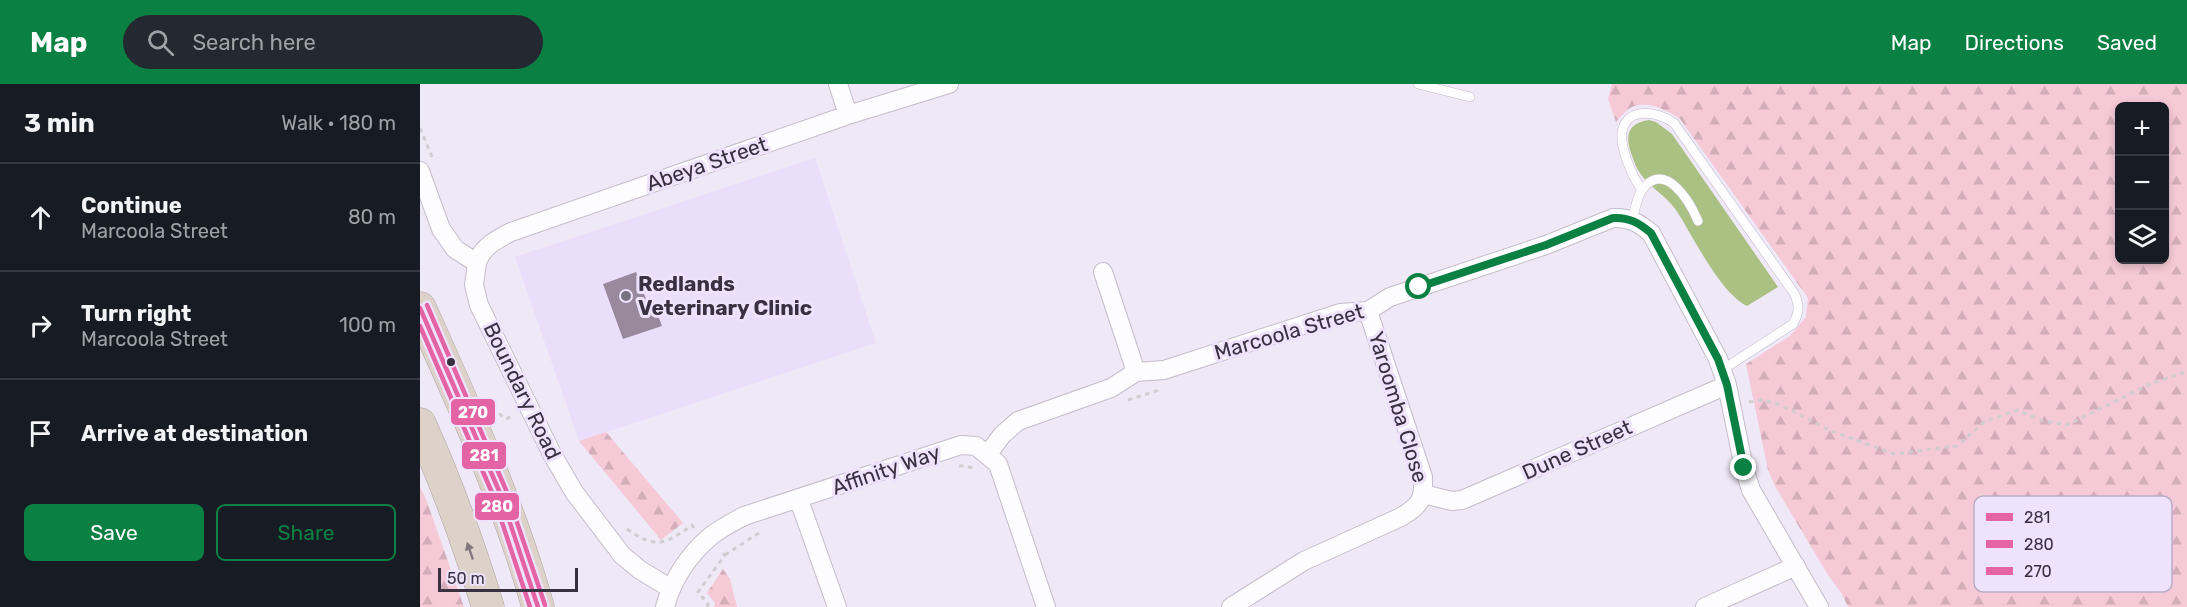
<!DOCTYPE html>
<html lang="en">
<head>
<meta charset="utf-8">
<style>
	body { margin:0; font-family:Rubik,sans-serif; background:#242831; color:#f1f3f6 }
	.controls { position:absolute; right:18px; top:18px; display:grid; overflow:hidden; border-radius:9px; box-shadow:0 3px 9px #0003 }
	.controls button { width:54px; height:54px; display:grid; place-items:center; padding:0; border:0; border-bottom:2px solid #363941; background:#171b24; color:#f1f3f6; font:30px sans-serif }
	.scale { position:absolute; left:18px; bottom:15px; width:140px; box-sizing:border-box; padding-left:6px; border:3px solid #393141; border-top:0; font-size:16px; line-height:21px; white-space:nowrap; color:#393141; -webkit-text-stroke:4px #eee2fc; paint-order:stroke }
	.stop { position:absolute; width:18px; height:18px; margin:-14px; border:4px solid #0b8043; border-radius:50%; background:#fff }
	.stop.end { background:#0b8043; border-color:#fff; box-shadow:0 2px 6px #0008 }
	.list { margin:0; padding:0; list-style:none }
	h2 { display:flex; justify-content:space-between; align-items:center; height:78px; margin:0; padding:0 24px; font-size:26px }
	h2 small { font-size:20px; font-weight:400; color:#9ea1a6 }
	.list li { display:grid; grid-template-columns:39px 1fr auto; gap:18px; align-items:center; box-sizing:border-box; height:108px; padding:0 24px; border-top:2px solid #363941 }
	.list b { display:block; font-size:22px; white-space:nowrap }
	.list p { margin:0; font-size:20px; white-space:nowrap; color:#9ea1a6 }
	.list em { font-size:20px; font-style:normal; color:#9ea1a6 }
	.actions { display:flex; gap:12px; padding:18px 24px }
	.actions a { flex:1; padding:14px 0; border:2px solid #0b8043; border-radius:9px; text-align:center; font-size:21px; color:#0b8043 }
	.actions .main { background:#0b8043; color:#fff }
	.icon { flex:none; width:33px; height:33px; fill:none; stroke:currentColor; stroke-width:2; stroke-linecap:round; stroke-linejoin:round }
	.map { position:relative; flex:none; width:1767px; height:523px; overflow:hidden }
	header { display:flex; align-items:center; gap:36px; box-sizing:border-box; height:84px; padding:0 30px; background:#0b8043; color:#fff }
	header strong { font-size:28px }
	nav { display:flex; gap:33px; margin-inline-start:auto; font-size:21px }
	.search { width:420px; height:54px; background:#242831; display:flex; align-items:center; gap:15px; box-sizing:border-box; padding:0 21px; border-radius:33px; color:#9ea1a6; font-size:22px }
	main { display:flex }
	aside { flex:1; background:#171b24 }
	.map>svg:first-child { display:block }
</style>
</head>
<body>
<header>
<strong>Map</strong>
<div class="search"><svg class="icon" aria-label="search" viewBox="0 0 24 24"><circle cx="10" cy="10" r="6"/><path d="M15 15l6 6"/></svg>Search here</div>
<nav><a>Map</a><a>Directions</a><a>Saved</a></nav>
</header>
<main>
<aside>
<h2>3 min<small>Walk · 180 m</small></h2>
<ul class="list">
<li><svg class="icon" aria-label="ahead" viewBox="0 0 24 24"><path d="M12 20V5M6 11l6-6 6 6"/></svg><div><b>Continue</b><p>Marcoola Street</p></div><em>80 m</em></li>
<li><svg class="icon" aria-label="right" viewBox="0 0 24 24"><path d="M7 20v-9h11M14 6l5 5-5 5"/></svg><div><b>Turn right</b><p>Marcoola Street</p></div><em>100 m</em></li>
<li><svg class="icon" aria-label="arrive" viewBox="0 0 24 24"><path d="M6 21V4h12l-3 4 3 4H6"/></svg><div><b>Arrive at destination</b></div></li>
</ul>
<div class="actions"><a class="main">Save</a><a>Share</a></div>
</aside>
<div class="map">
<svg width="1767" height="523" viewBox="0 0 1767 523">
	<defs>
		<pattern id="forest-firs" width="22" height="20" patternUnits="userSpaceOnUse" patternTransform="scale(1.5)"><rect width="22" height="20" fill="#f6c9d7"/><path d="M5 1l3.5 6h-7zM16 11l3.5 6h-7z" fill="#d4adba"/></pattern>
	</defs>
	<rect width="100%" height="100%" fill="#efe8f6"/>
	<!-- built -->
	<path fill="#ebdefa" d="M395,74L456,259L159,357L95,173Z"/>
	<!-- forest -->
	<path fill="url(#forest-firs)" fill-rule="evenodd" d="M1192,0H1767V523H1428L1422,510L1408,491L1356,404L1348,386L1326,280L1370,252L1386,233L1388,214L1260,35C1247,26 1226,15 1210,24C1205,27 1200,34 1196,38L1188,15ZM1700,22H1744V176H1700Z
		M186,348L263,439L241,456L159,357Z
		M0,403L6,415L44,523H0Z
		M303,485L310,495L317,523H294L295,519L287,509Z"/>
	<!-- water -->
	<path fill="#abc184" d="M1229,36L1236,38L1252,50L1358,203L1327,222C1300,209 1273,152 1256,126C1246,111 1227,102 1218,86C1215,81 1213,74 1211,69C1205,51 1208,39 1229,36Z"/>
	<!-- building -->
	<path fill="#99899c" d="M216,188L230,226L235,224L242,242L203,255L183,200Z"/>
	<g fill="none" stroke-linecap="round" stroke-linejoin="round">
		<defs>
			<path id="lane" d="M998,0L1050,13
				M1222,106C1213,94 1200,65 1202,49C1205,22 1238,27 1254,39L1374,209C1380,221 1379,229 1373,240L1302,286
				M1212,137C1215,127 1216,114 1222,106C1245,75 1270,118 1278,137"/>
			<path id="street" d="M418,0L428,31
				M0,87L21,145L35,165L57,179L54,201L59,221L132,370L154,408L202,471L220,486L250,504
				M57,179C62,163 77,155 91,148L428,31L529,0
				M683,188L716,288
				M568,370L582,351L598,337L691,304L716,288L744,286L920,229L948,227L970,213L1126,161L1193,134C1209,133 1219,139 1231,149L1298,275L1307,301L1324,384L1331,406L1399,523
				M1003,410L1032,417L1042,416L1307,301
				M379,416L417,523
				M245,523C252,496 269,470 291,452C301,444 313,438 324,432L541,361L556,362L578,380L626,523
				M811,523L884,477L981,433C1001,421 1004,415 1003,393L948,227
				M1285,523L1376,482"/>
			<path id="highway" d="M0,224C44,322 89,419 118,523
				M0,340C27,400 49,461 68,523"/>
		</defs>
		<!-- lane casing -->
		<use href="#lane" stroke="#c4bdcb" stroke-width="10"/>
		<!-- street casing -->
		<use href="#street" stroke="#c4bdcb" stroke-width="20"/>
		<!-- highway casing -->
		<use href="#highway" stroke="#b0a39f" stroke-width="33"/>
		<!-- path -->
		<path stroke="#d0cdd2" stroke-width="3" stroke-dasharray="4.5 4.5" stroke-linecap="butt" d="M0,44L12,73
			M708,316L739,306
			M1329,318L1343,316L1361,321L1409,346L1474,370L1537,362L1564,338L1598,326L1623,337L1647,341L1728,301L1767,287
			M72,324L86,335L92,332
			M539,382H545L553,384
			M207,445C235,465 245,461 272,441L274,444
			M305,471L342,447
			M287,523L288,520L278,508L305,471L299,467"/>
		<!-- lane -->
		<use href="#lane" stroke="#fdfcfe" stroke-width="9"/>
		<!-- street -->
		<use href="#street" stroke="#fdfcfe" stroke-width="18"/>
		<!-- highway -->
		<use href="#highway" stroke="#dcd2ca" stroke-width="32"/>
		<defs>
			<path id="bus-1" d="M0,224L80,409L118,523"/>
			<path id="bus-2" d="M0,242L73,411L110,523"/>
			<path id="bus-3" d="M7,221L86,406L125,521"/>
		</defs>
		<!-- bus-1 casing -->
		<use href="#bus-1" stroke="#eee2fc" stroke-width="9"/>
		<!-- bus-2 casing -->
		<use href="#bus-2" stroke="#eee2fc" stroke-width="9"/>
		<!-- bus-3 casing -->
		<use href="#bus-3" stroke="#eee2fc" stroke-width="9"/>
		<!-- bus-1 -->
		<use href="#bus-1" stroke="#e463a4" stroke-width="4.5"/>
		<!-- bus-2 -->
		<use href="#bus-2" stroke="#e463a4" stroke-width="4.5"/>
		<!-- bus-3 -->
		<use href="#bus-3" stroke="#e463a4" stroke-width="4.5"/>
	</g>
	<!-- one-way arrows -->
	<defs><path id="oneway-solid" d="M-6-.8H1V-3.2L6.5 0L1 3.2V.8H-6Z" transform="scale(1.5)"/></defs>
	<use fill="#82797f" href="#oneway-solid" transform="translate(50 467) rotate(-109)"/>
	<g fill="none" stroke-linecap="round" stroke-linejoin="round">
		<!-- route -->
		<path stroke="#0b8043" stroke-width="8" d="M999,203L1126,161L1193,134C1209,133 1219,139 1231,149L1298,275L1307,301L1324,384"/>
	</g>
	<!-- markers -->
	<circle fill="#797180" stroke="#eee2fc" stroke-width="2" cx="206" cy="212" r="6"/>
	<circle fill="#393141" stroke="#eee2fc" stroke-width="2" cx="31" cy="278" r="5"/>
	<g text-anchor="middle" stroke-width="6" stroke-linejoin="round" paint-order="stroke">
		<!-- street labels -->
		<g font-size="21" fill="#393141" stroke="#eee2fc">
			<text transform="translate(287 80) rotate(-19)" y="7">Abeya Street</text>
			<text transform="translate(869 248) rotate(-16)" y="7">Marcoola Street</text>
			<text transform="translate(102 307) rotate(64)" y="7">Boundary Road</text>
			<text transform="translate(978 323) rotate(73)" y="7">Yaroomba Close</text>
			<text transform="translate(1157 366) rotate(-24)" y="7">Dune Street</text>
			<text transform="translate(466 386) rotate(-19)" y="7">Affinity Way</text>
		</g>
		<!-- poi labels -->
		<g font-size="21" font-weight="bold" fill="#393141" stroke="#eee2fc" text-anchor="start">
			<text x="218" y="207">Redlands<tspan x="218" dy="24">Veterinary Clinic</tspan></text>
		</g>
	</g>
	<!-- legend -->
	<rect x="1554" y="412" width="198" height="96" rx="9" fill="#eee2fc" stroke="#b8adc4" stroke-width="1.5"/>
	<rect x="1566" y="429" width="27" height="8" fill="#e463a4"/>
	<rect x="1566" y="456" width="27" height="8" fill="#e463a4"/>
	<rect x="1566" y="483" width="27" height="8" fill="#e463a4"/>
	<g font-size="16" fill="#393141">
		<text x="1604" y="439">281</text>
		<text x="1604" y="466">280</text>
		<text x="1604" y="493">270</text>
	</g>
	<g stroke="#eee2fc" stroke-width="2">
		<rect x="30" y="314" width="46" height="28" rx="6" fill="#e463a4"/>
		<rect x="41" y="357" width="46" height="29" rx="6" fill="#e463a4"/>
		<rect x="54" y="408" width="46" height="29" rx="6" fill="#e463a4"/>
	</g>
	<g font-size="16" text-anchor="middle" font-weight="bold" fill="#fff">
		<text x="53" y="334">270</text>
		<text x="64" y="377">281</text>
		<text x="77" y="428">280</text>
	</g>
</svg>
<div class="controls">
<button>+</button>
<button>−</button>
<button><svg class="icon" aria-label="layers" viewBox="0 0 24 24"><path d="M12 4l9 5-9 5-9-5zM3 14l9 5 9-5"/></svg></button>
</div>
<div class="scale">50 m</div>
<div class="stop" style="left:999px;top:203px"></div>
<div class="stop end" style="left:1324px;top:384px"></div>
</div>
</main>
</body>
</html>
